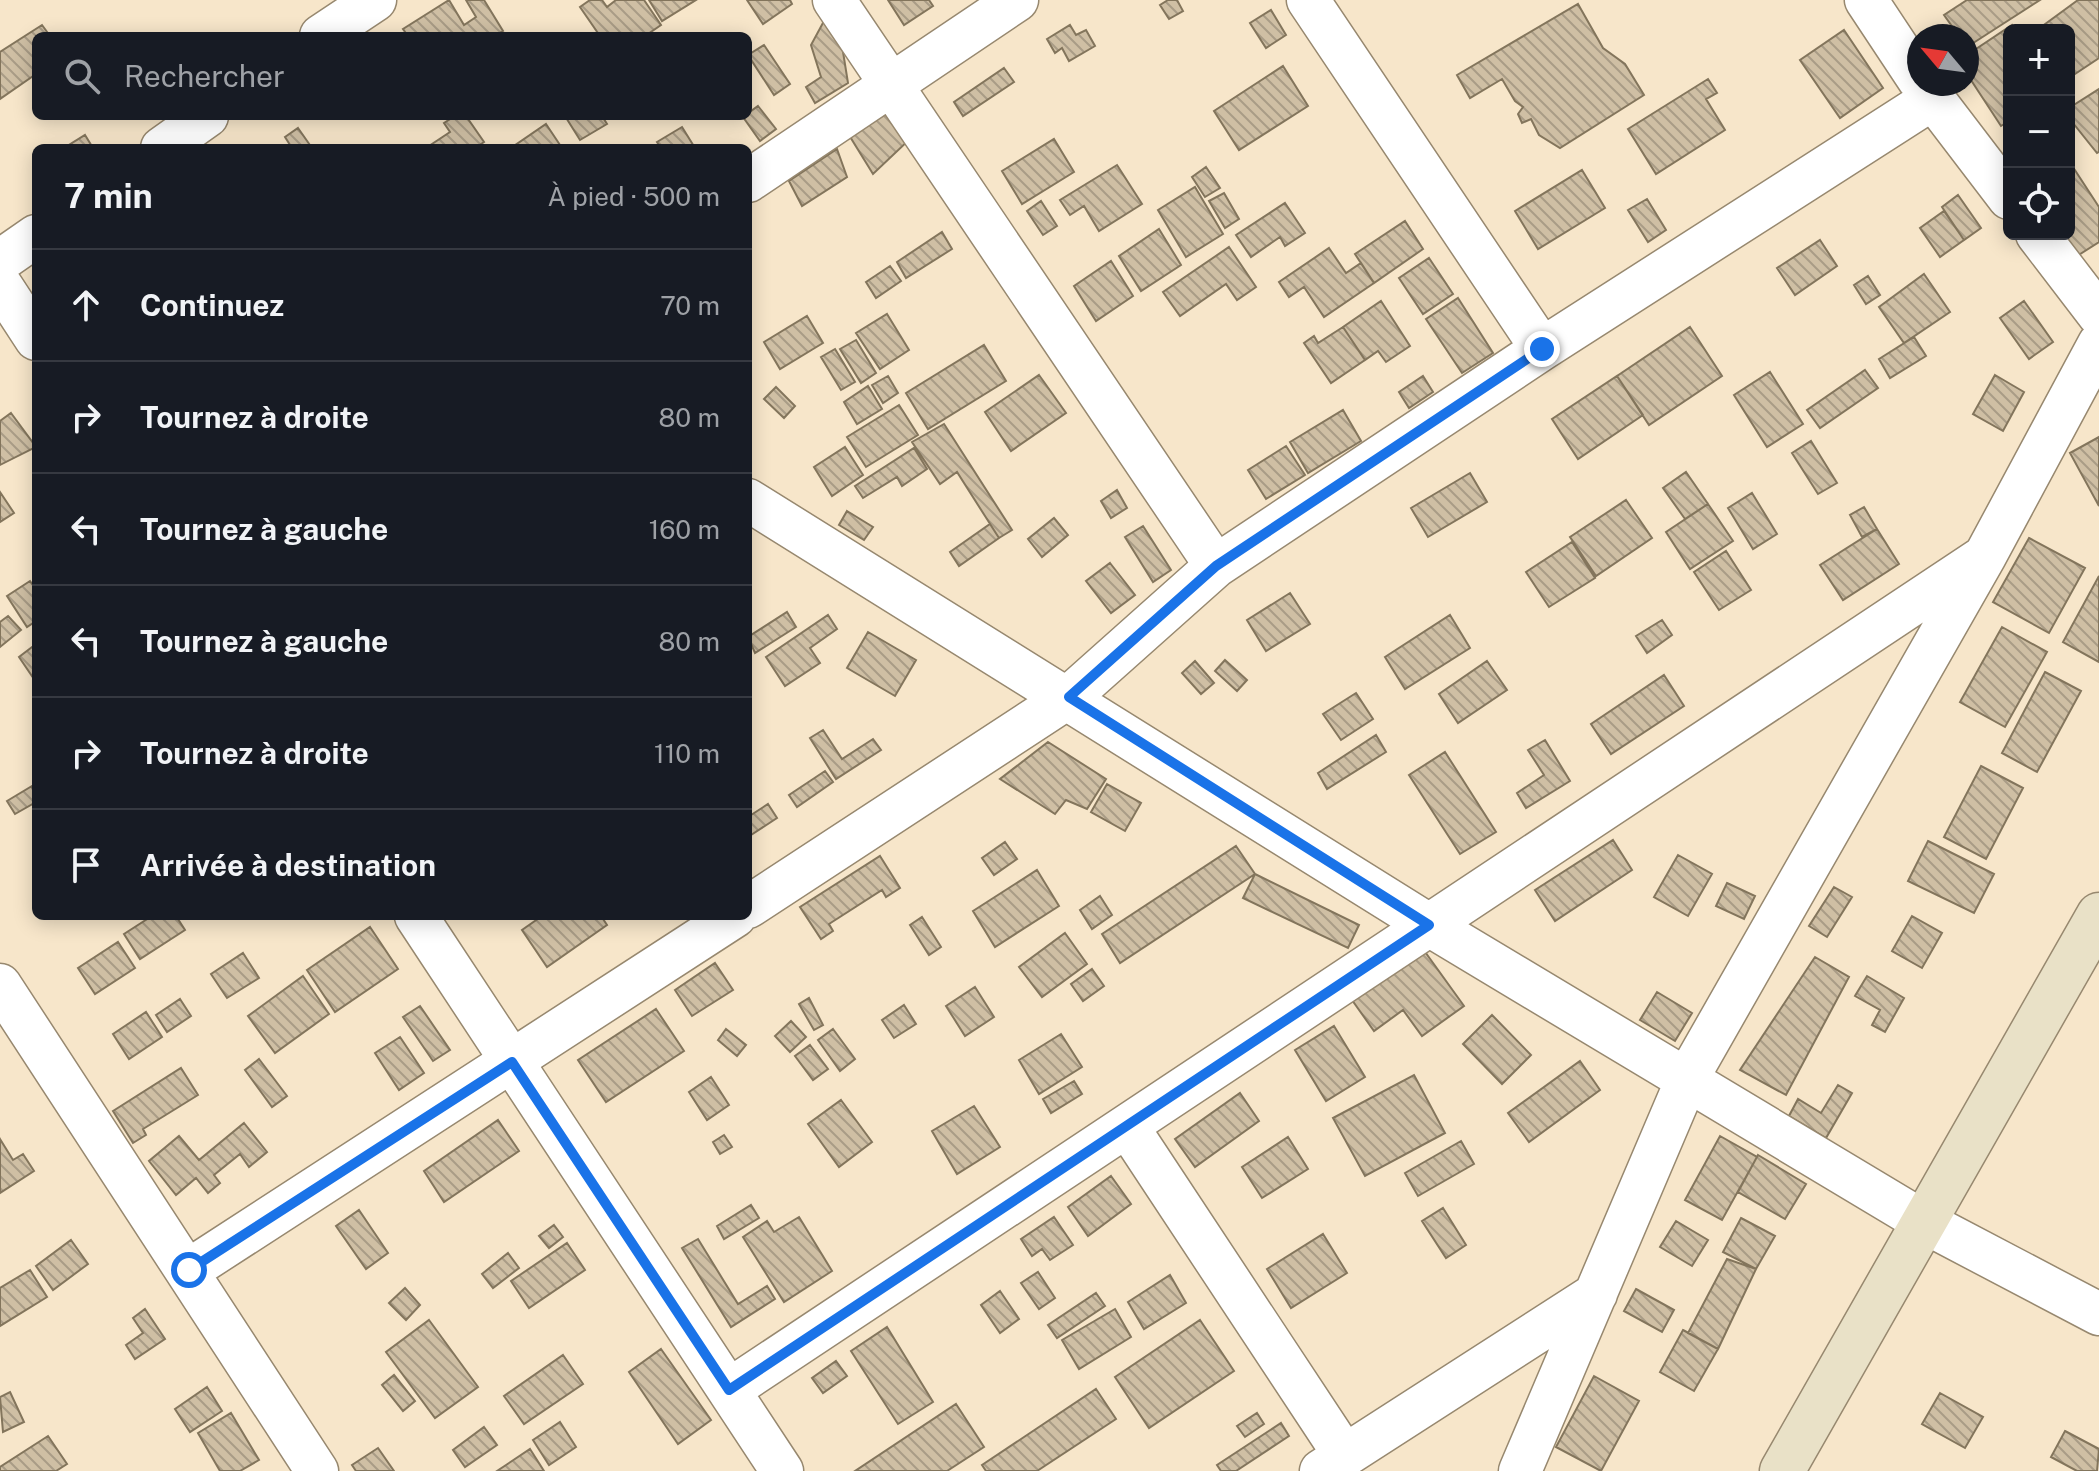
<!DOCTYPE html>
<html lang="fr">
<head>
<meta charset="utf-8">
<style>
	body { margin:0; font-family:"Public Sans",sans-serif; background:#20242c; color:#f1f3f6 }
	.controls { position:absolute; right:24px; top:24px; display:grid; overflow:hidden; border-radius:12px; box-shadow:0 4px 20px #0003 }
	.controls button { width:72px; height:72px; display:grid; place-items:center; padding:0; border:0; border-bottom:2px solid #363941; background:#171b24; color:#f1f3f6; font:40px sans-serif }
	.compass { position:absolute; left:1907px; top:24px; width:72px; height:72px; border-radius:50%; background:#171b24; box-shadow:0 4px 20px #0003; rotate:299deg }
	.stop { position:absolute; width:24px; height:24px; margin:-18px; border:6px solid #1a73e8; border-radius:50%; background:#fff }
	.stop.end { background:#1a73e8; border-color:#fff; box-shadow:0 2px 8px #0008 }
	.list { margin:0; padding:0; list-style:none }
	h2 { display:flex; justify-content:space-between; align-items:center; height:104px; margin:0; padding:0 32px; font-size:34px }
	h2 small { font-size:26px; font-weight:400; color:#9ea1a6 }
	.list li { display:grid; grid-template-columns:52px 1fr auto; gap:24px; align-items:center; box-sizing:border-box; height:112px; padding:0 32px; border-top:2px solid #363941 }
	.list b { display:block; font-size:30px; white-space:nowrap }
	.list em { font-size:26px; font-style:normal; color:#9ea1a6 }
	.icon { flex:none; width:44px; height:44px; fill:none; stroke:currentColor; stroke-width:2; stroke-linecap:round; stroke-linejoin:round }
	.map { position:relative; flex:none; width:2099px; height:1471px; overflow:hidden }
	.search { position:absolute; background:#171b24; box-shadow:0 4px 20px #0003; left:32px; top:32px; width:720px; height:88px; display:flex; align-items:center; gap:20px; box-sizing:border-box; padding:0 28px; border-radius:12px; color:#9ea1a6; font-size:30px }
	.panel { position:absolute; background:#171b24; box-shadow:0 4px 20px #0003; left:32px; top:144px; width:720px; height:776px; border-radius:12px }
	.map>svg:first-child { display:block }
</style>
</head>
<body>
<div class="map">
<svg width="2099" height="1471" viewBox="0 0 2099 1471">
	<defs>
		<pattern id="building-back-hatch" width="6" height="6" patternUnits="userSpaceOnUse" patternTransform="scale(2)"><rect width="6" height="6" fill="#cfbfa4"/><path d="M-1 5l2 2M0 0l6 6M5-1l2 2" fill="none" stroke="#a99c86"/></pattern>
	</defs>
	<rect width="100%" height="100%" fill="#f7e6ca"/>
	<!-- building -->
	<path fill="url(#building-back-hatch)" stroke="#83755c" stroke-width="2" d="M449,0L464,25L476,17L466,0H484L503,31L494,36H408L403,29Z
		M590,0H602L607,7L616,0H644L661,25L645,36H600L580,7Z
		M649,0H696L662,21Z
		M747,0H790L792,4L763,24Z
		M888,0H929L933,6L904,25Z
		M1168,0H1177L1183,11L1169,19L1160,5Z
		M1967,0H2040L1967,47V36H1959L1944,15Z
		M2078,0H2099V58L2069,78V30H2037Z
		M1578,4L1603,48L1625,64L1644,95L1560,148L1539,135L1531,119L1522,123L1518,114L1523,107L1515,101L1502,79L1470,98L1457,75Z
		M1271,10L1286,35L1266,48L1250,23Z
		M824,21L840,33L848,83L815,103L806,87L821,77L811,45Z
		M42,25L50,36H36V74L0,99V52Z
		M1070,25L1076,35L1086,30L1095,46L1069,61L1062,48L1055,53L1047,39Z
		M2012,25L2015,30H2009V121L2001,126L1967,74V55Z
		M1844,30L1883,88L1840,118L1800,60Z
		M764,45L790,84L774,95L748,55Z
		M1283,66L1308,106L1239,150L1214,111Z
		M1004,68L1014,82L963,116L954,102Z
		M1708,79L1717,93L1706,99L1725,130L1656,174L1628,129Z
		M2099,89V152L2097,153L2069,118V108Z
		M758,106L776,129L760,141L743,117Z
		M888,113L912,137L873,174L849,135Z
		M455,116H466L484,142L475,148H426L450,132L444,123Z
		M565,116H602L607,124L580,140Z
		M546,124L562,148H511Z
		M682,127L695,148H661L657,142Z
		M298,128L312,148H292L285,137Z
		M85,135L93,148H64Z
		M1054,139L1074,172L1022,204L1002,171Z
		M837,149L847,177L802,206L789,181Z
		M2069,161L2099,207V242L2077,256L2063,234H2069Z
		M1117,165L1142,204L1099,231L1084,206L1070,215L1060,200Z
		M1206,167L1220,188L1205,197L1192,177Z
		M1582,170L1605,208L1538,249L1515,211Z
		M1195,187L1223,234L1186,257L1158,210Z
		M1224,193L1239,219L1225,228L1209,201Z
		M1958,195L1981,228L1964,240L1942,207Z
		M1647,199L1666,230L1648,242L1628,210Z
		M1041,201L1057,226L1043,235L1027,211Z
		M1285,203L1305,233L1285,246L1280,237L1251,257L1236,235Z
		M1944,211L1964,240L1940,257L1920,228Z
		M1405,221L1423,249L1374,283L1355,254Z
		M1159,229L1181,265L1141,291L1119,256Z
		M942,232L952,249L906,278L897,262Z
		M1820,240L1837,266L1795,295L1777,268Z
		M1229,247L1256,287L1237,300L1226,284L1180,316L1163,292Z
		M1329,248L1346,273L1361,263L1374,283L1324,317L1304,287L1289,297L1279,282Z
		M1429,258L1453,294L1423,314L1399,278Z
		M1111,261L1133,296L1096,321L1074,286Z
		M890,266L901,281L876,298L866,282Z
		M1924,274L1950,312L1904,343L1879,307Z
		M1868,276L1880,295L1866,304L1854,285Z
		M1458,298L1493,353L1462,373L1426,319Z
		M1381,301L1410,346L1386,362L1378,351L1365,360L1343,327Z
		M2024,301L2053,342L2029,359L2000,318Z
		M887,314L909,350L880,369L856,333Z
		M807,316L823,343L780,369L764,342Z
		M1343,327L1365,360L1331,383L1304,343L1314,336L1318,343Z
		M1690,327L1722,376L1649,425L1617,376Z
		M1914,337L1926,356L1890,378L1879,359Z
		M856,340L876,373L861,383L840,349Z
		M984,345L1006,381L928,429L906,393Z
		M835,349L855,382L841,390L821,357Z
		M1865,370L1878,388L1820,428L1807,410Z
		M1770,372L1803,424L1767,447L1734,395Z
		M1039,375L1066,413L1011,451L985,412Z
		M1995,375L2024,392L2003,431L1973,414Z
		M888,376L898,393L883,403L872,385Z
		M1423,376L1433,392L1409,408L1399,392Z
		M1617,376L1643,415L1578,459L1552,419Z
		M868,386L882,409L857,424L844,402Z
		M776,387L795,406L784,418L764,399Z
		M899,405L918,435L866,467L847,437Z
		M1343,410L1361,441L1308,473L1290,442Z
		M11,413L36,447L0,465V421Z
		M944,424L1012,530L999,538L957,472L940,484L912,442Z
		M2099,437V506L2070,453Z
		M1811,441L1837,483L1818,494L1792,453Z
		M1286,446L1305,475L1266,499L1248,470Z
		M845,447L863,475L832,496L814,467Z
		M914,448L927,469L902,486L897,477L863,498L855,486Z
		M1686,472L1708,504L1685,519L1663,488Z
		M1470,473L1487,502L1428,537L1411,508Z
		M1117,490L1127,508L1111,518L1101,501Z
		M0,492L14,513L0,522Z
		M1752,493L1777,534L1753,549L1728,508Z
		M1626,500L1652,538L1596,576L1570,537Z
		M1708,504L1733,541L1690,569L1666,532Z
		M1864,507L1877,529L1862,537L1850,515Z
		M847,511L873,527L864,540L839,525Z
		M1054,518L1068,535L1042,557L1028,539Z
		M990,524L999,538L959,566L950,552Z
		M1143,526L1171,570L1153,582L1125,537Z
		M1877,529L1899,564L1843,600L1820,565Z
		M2029,538L2085,568L2049,633L1993,602Z
		M1572,542L1595,578L1549,607L1526,572Z
		M1726,551L1751,590L1719,610L1694,572Z
		M1110,563L1135,595L1111,613L1086,581Z
		M2099,576V662L2063,642Z
		M30,581L36,589V621L27,627L7,596Z
		M1290,593L1310,624L1266,651L1247,620Z
		M787,612L796,627L755,653L748,637Z
		M828,615L837,629L810,648L820,663L785,686L766,657Z
		M1450,615L1470,648L1405,689L1385,657Z
		M8,616L21,630L0,647V622Z
		M1662,620L1672,635L1647,653L1636,636Z
		M2002,627L2047,652L2005,727L1960,702Z
		M868,632L916,660L895,696L847,668Z
		M36,644V682L19,657Z
		M1225,660L1247,680L1237,691L1215,671Z
		M1195,661L1214,683L1201,694L1182,673Z
		M1487,661L1507,690L1458,723L1439,694Z
		M2045,672L2081,691L2037,772L2002,753Z
		M1664,675L1684,706L1611,754L1591,724Z
		M1356,693L1373,719L1341,740L1323,714Z
		M823,730L842,759L873,739L881,750L836,779L810,738Z
		M1376,735L1386,752L1327,789L1318,773Z
		M1545,740L1570,781L1526,808L1517,793L1544,775L1528,750Z
		M1048,742L1106,779L1087,809L1066,800L1055,814L1000,779Z
		M1445,752L1496,832L1460,854L1409,775Z
		M1981,766L2023,788L1986,859L1944,837Z
		M825,771L833,782L797,807L789,795Z
		M1107,784L1141,803L1125,831L1091,812Z
		M32,786L36,802L15,814L7,801Z
		M768,804L777,818L748,837V817Z
		M1613,840L1632,870L1555,921L1535,890Z
		M1928,841L1994,874L1974,913L1908,881Z
		M1005,842L1017,859L994,875L982,858Z
		M1236,846L1255,874L1120,963L1102,934Z
		M1678,855L1712,874L1688,916L1654,897Z
		M880,856L900,888L886,897L882,890L829,924L833,931L821,939L800,907Z
		M1037,870L1059,906L995,947L973,911Z
		M1255,874L1359,925L1348,948L1243,898Z
		M1727,883L1755,896L1744,919L1716,906Z
		M1834,887L1852,897L1827,937L1809,926Z
		M1100,896L1112,915L1092,929L1080,910Z
		M152,916H176L185,930L140,959L124,934Z
		M542,916H601L607,925L547,967L522,930Z
		M1912,916L1942,933L1922,968L1892,951Z
		M922,917L941,947L929,955L910,925Z
		M370,927L398,969L335,1012L307,970Z
		M1065,933L1087,964L1042,997L1019,967Z
		M118,942L135,968L95,994L78,968Z
		M1423,949L1464,1006L1422,1036L1403,1010L1374,1031L1352,1000Z
		M243,953L259,978L227,998L211,974Z
		M1815,957L1849,977L1786,1095L1740,1070Z
		M715,963L733,990L692,1016L675,990Z
		M1092,969L1104,986L1083,1001L1071,984Z
		M303,976L329,1014L275,1053L248,1016Z
		M1867,976L1904,998L1885,1032L1872,1025L1880,1010L1855,996Z
		M975,987L994,1017L965,1036L946,1006Z
		M1657,992L1692,1013L1675,1041L1640,1020Z
		M809,998L823,1025L814,1030L799,1004Z
		M180,999L191,1016L167,1032L156,1015Z
		M904,1005L916,1024L894,1038L882,1020Z
		M420,1006L450,1050L433,1061L403,1017Z
		M656,1009L684,1051L606,1102L578,1060Z
		M146,1012L162,1037L129,1059L113,1034Z
		M1492,1015L1531,1055L1502,1084L1463,1044Z
		M791,1021L806,1037L790,1052L775,1036Z
		M1334,1026L1365,1077L1326,1101L1295,1050Z
		M726,1029L746,1045L737,1056L718,1040Z
		M833,1029L855,1059L840,1071L818,1040Z
		M1061,1034L1082,1067L1039,1094L1019,1060Z
		M400,1037L424,1073L399,1090L375,1053Z
		M810,1045L828,1069L813,1080L795,1056Z
		M259,1059L287,1096L272,1107L245,1070Z
		M1580,1061L1600,1090L1529,1142L1508,1113Z
		M181,1068L198,1095L143,1129L146,1135L133,1143L113,1111Z
		M1414,1075L1445,1133L1365,1176L1333,1118Z
		M711,1077L729,1105L707,1120L689,1092Z
		M1074,1081L1082,1094L1051,1113L1043,1099Z
		M1838,1085L1852,1093L1826,1138L1789,1116L1798,1099L1821,1113Z
		M1240,1093L1259,1121L1195,1167L1175,1139Z
		M841,1100L872,1142L839,1167L808,1124Z
		M974,1106L1000,1147L957,1174L932,1131Z
		M498,1120L519,1151L444,1202L424,1171Z
		M244,1123L267,1152L249,1167L240,1154L214,1175L220,1183L208,1193L196,1178L176,1195L149,1161L179,1136L199,1160Z
		M724,1135L732,1147L720,1154L713,1142Z
		M1720,1136L1757,1157L1722,1220L1685,1200Z
		M1288,1137L1308,1169L1262,1198L1242,1167Z
		M0,1139L13,1160L23,1154L34,1171L0,1193Z
		M1461,1141L1474,1164L1418,1196L1405,1173Z
		M1758,1155L1806,1184L1785,1219L1738,1192Z
		M1111,1176L1131,1204L1088,1236L1068,1207Z
		M751,1205L759,1218L724,1239L717,1226Z
		M1443,1208L1466,1245L1446,1258L1422,1221Z
		M359,1210L388,1253L366,1269L336,1226Z
		M799,1217L832,1271L784,1302L743,1237L767,1221L774,1232Z
		M1054,1217L1073,1245L1050,1260L1042,1249L1032,1256L1021,1239Z
		M1741,1218L1775,1236L1756,1269L1723,1252Z
		M1676,1221L1708,1240L1692,1266L1660,1247Z
		M554,1225L563,1237L549,1248L539,1236Z
		M1323,1234L1347,1273L1291,1308L1267,1269Z
		M698,1239L738,1304L767,1286L775,1299L731,1327L682,1248Z
		M71,1240L88,1264L53,1290L36,1266Z
		M567,1243L585,1270L529,1308L511,1281Z
		M508,1253L519,1268L493,1288L482,1274Z
		M1727,1259L1756,1269L1718,1349L1688,1333Z
		M30,1270L47,1297L0,1326V1288Z
		M1038,1272L1055,1298L1039,1309L1021,1283Z
		M1170,1275L1186,1303L1144,1329L1128,1302Z
		M405,1288L420,1305L406,1320L389,1303Z
		M1636,1289L1674,1310L1662,1332L1624,1311Z
		M1000,1291L1019,1319L1000,1333L981,1305Z
		M1096,1293L1105,1306L1057,1338L1048,1325Z
		M145,1309L165,1339L135,1359L126,1345L143,1333L133,1318Z
		M1115,1309L1131,1337L1079,1369L1062,1340Z
		M429,1320L478,1387L435,1418L386,1352Z
		M1200,1320L1234,1371L1149,1428L1115,1377Z
		M887,1327L933,1402L898,1424L851,1351Z
		M1683,1330L1718,1349L1694,1391L1660,1372Z
		M661,1349L711,1420L678,1444L629,1372Z
		M563,1355L583,1384L524,1424L504,1396Z
		M836,1361L847,1376L823,1393L812,1378Z
		M394,1375L415,1401L403,1411L382,1385Z
		M1594,1376L1639,1401L1601,1471L1556,1447Z
		M207,1387L222,1411L190,1432L175,1409Z
		M1096,1389L1116,1419L1037,1471H986L982,1465Z
		M10,1392L24,1422L3,1432L0,1397Z
		M1940,1393L1983,1417L1965,1448L1922,1424Z
		M956,1404L984,1447L947,1471H855Z
		M231,1413L259,1460L240,1471H220L198,1433Z
		M1257,1413L1264,1424L1245,1437L1237,1426Z
		M560,1422L576,1447L549,1465L533,1440Z
		M1281,1423L1289,1436L1236,1471H1221L1217,1465Z
		M484,1427L497,1445L465,1467L453,1450Z
		M2065,1431L2099,1449L2097,1471H2077L2051,1457Z
		M48,1436L67,1464L56,1471H0V1467Z
		M378,1448L394,1471H356L352,1465Z
		M530,1449L544,1471H497Z"/>
	<g fill="none" stroke-linecap="round" stroke-linejoin="round">
		<defs>
			<path id="street" d="M834,0L1216,566
				M1308,0L1542,349
				M1866,0L1919,80
				M321,36L375,0
				M1922,84L2009,198
				M162,148L207,116
				M748,181L1017,0
				M2037,234L2099,315
				M0,261L36,236
				M0,284L36,339
				M748,500L1429,925L1924,1222L2099,1314
				M748,907L1069,697L1216,566L1542,349L1932,99
				M416,916L782,1471
				M0,985L317,1471
				M1127,1126L1345,1456
				M189,1270L735,916
				M729,1390L1985,556
				M1321,1471L1596,1294
				M1520,1471L1688,1077L1985,556L2099,344"/>
			<path id="secondary" d="M1782,1471L2099,915"/>
		</defs>
		<!-- street casing -->
		<use href="#street" stroke="#97886f" stroke-width="45"/>
		<!-- secondary casing -->
		<use href="#secondary" stroke="#97886f" stroke-width="47"/>
		<!-- street -->
		<use href="#street" stroke="#fff" stroke-width="42"/>
		<!-- secondary -->
		<use href="#secondary" stroke="#e9e1c7" stroke-width="44"/>
	</g>
	<g fill="none" stroke-linecap="round" stroke-linejoin="round">
		<!-- route -->
		<path stroke="#1a73e8" stroke-width="10" d="M189,1270L512,1062L729,1390L1429,925L1069,697L1216,566L1542,349"/>
	</g>
</svg>
<div class="controls">
<button>+</button>
<button>−</button>
<button><svg class="icon" aria-label="locate" viewBox="0 0 24 24"><circle cx="12" cy="12" r="6"/><path d="M12 2v4M12 18v4M2 12h4M18 12h4"/></svg></button>
</div>
<svg class="compass" viewBox="-18 -18 36 36"><path d="M0-13l5 13h-10z" fill="#e53935"/><path d="M0 13l5-13h-10z" fill="#9ea1a6"/></svg>
<div class="stop" style="left:189px;top:1270px"></div>
<div class="stop end" style="left:1542px;top:349px"></div>
<div class="search"><svg class="icon" aria-label="search" viewBox="0 0 24 24"><circle cx="10" cy="10" r="6"/><path d="M15 15l6 6"/></svg>Rechercher</div>
<section class="panel">
<h2>7 min<small>À pied · 500 m</small></h2>
<ul class="list">
<li><svg class="icon" aria-label="ahead" viewBox="0 0 24 24"><path d="M12 20V5M6 11l6-6 6 6"/></svg><div><b>Continuez</b></div><em>70 m</em></li>
<li><svg class="icon" aria-label="right" viewBox="0 0 24 24"><path d="M7 20v-9h11M14 6l5 5-5 5"/></svg><div><b>Tournez à droite</b></div><em>80 m</em></li>
<li><svg class="icon" aria-label="left" viewBox="0 0 24 24"><path d="M17 20v-9H6M10 6l-5 5 5 5"/></svg><div><b>Tournez à gauche</b></div><em>160 m</em></li>
<li><svg class="icon" aria-label="left" viewBox="0 0 24 24"><path d="M17 20v-9H6M10 6l-5 5 5 5"/></svg><div><b>Tournez à gauche</b></div><em>80 m</em></li>
<li><svg class="icon" aria-label="right" viewBox="0 0 24 24"><path d="M7 20v-9h11M14 6l5 5-5 5"/></svg><div><b>Tournez à droite</b></div><em>110 m</em></li>
<li><svg class="icon" aria-label="arrive" viewBox="0 0 24 24"><path d="M6 21V4h12l-3 4 3 4H6"/></svg><div><b>Arrivée à destination</b></div></li>
</ul>
</section>
</div>
</body>
</html>
